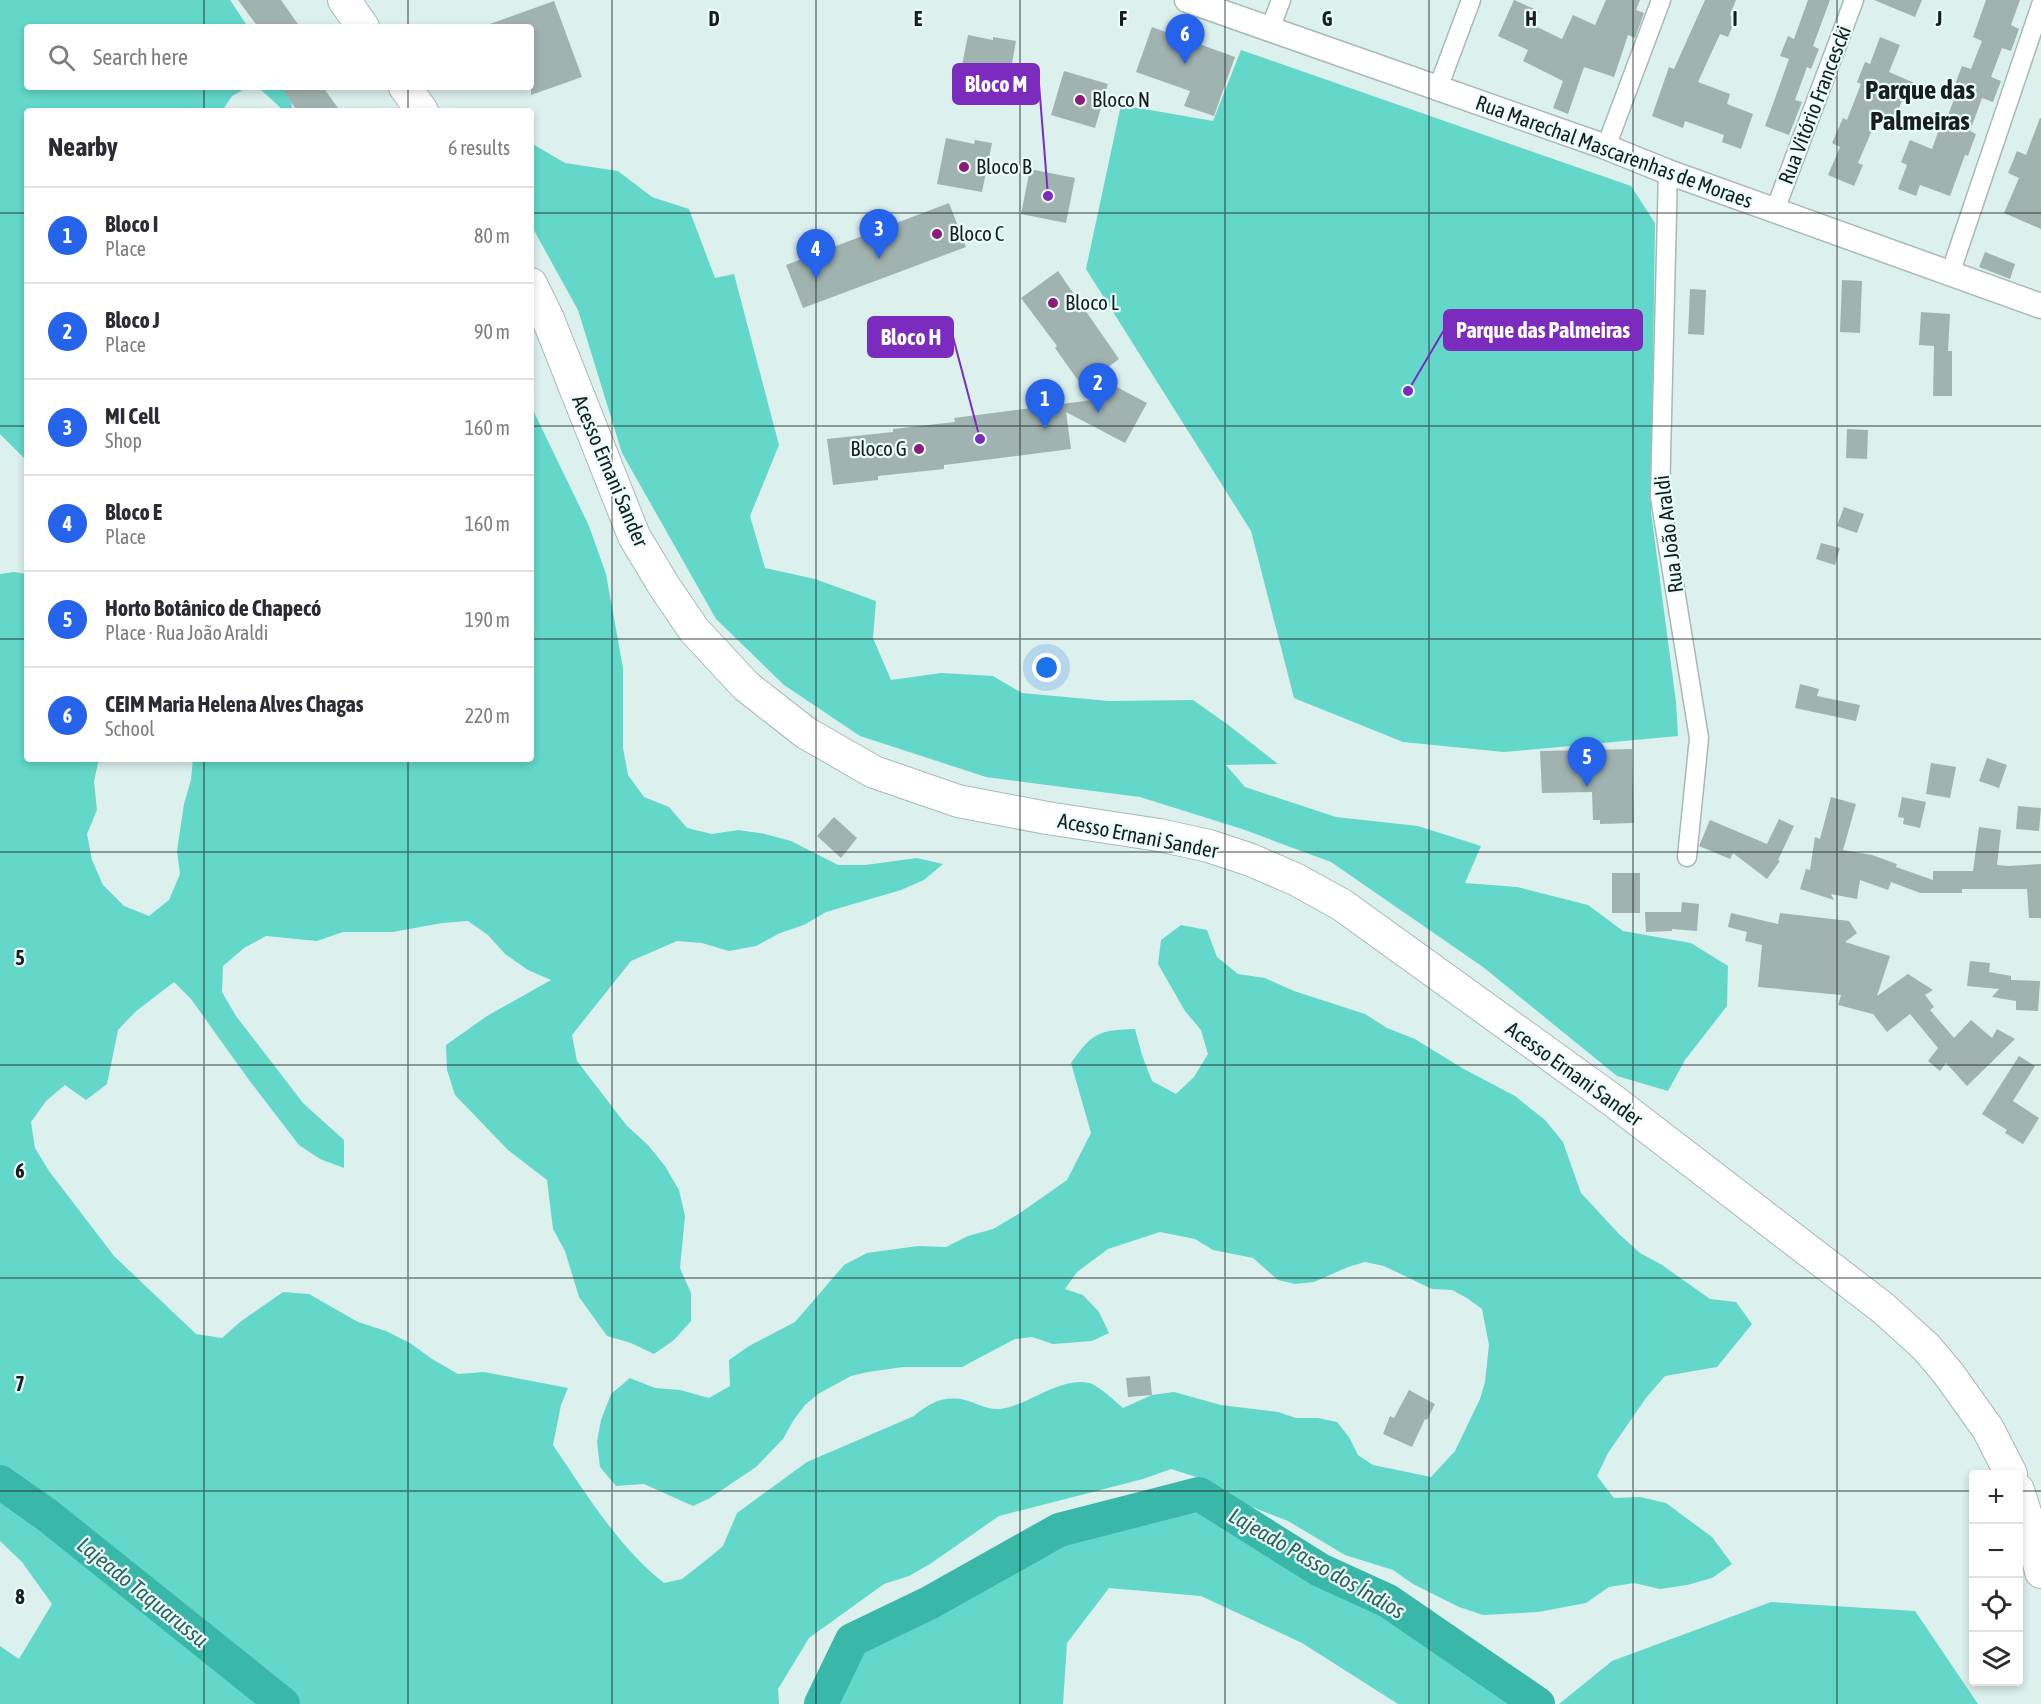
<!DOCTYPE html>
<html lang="en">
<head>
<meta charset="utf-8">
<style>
	body { margin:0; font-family:"Asap Condensed",sans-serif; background:#f2f2f3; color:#2b2b33 }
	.controls { position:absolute; right:18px; bottom:18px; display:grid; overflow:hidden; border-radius:6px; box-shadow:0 3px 9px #0003 }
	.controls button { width:54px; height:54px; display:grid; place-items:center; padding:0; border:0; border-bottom:2px solid #e1e1e2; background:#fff; color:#2b2b33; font:30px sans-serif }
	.you { position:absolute; left:1047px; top:668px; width:21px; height:21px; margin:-15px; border:4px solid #fff; border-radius:50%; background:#1a73e8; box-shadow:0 0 0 9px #1a73e833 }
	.badge { display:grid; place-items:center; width:39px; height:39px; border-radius:50%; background:#2563eb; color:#fff; font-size:20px; font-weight:700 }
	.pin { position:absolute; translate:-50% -50px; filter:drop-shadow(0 2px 3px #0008) }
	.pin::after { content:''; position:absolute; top:32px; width:21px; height:18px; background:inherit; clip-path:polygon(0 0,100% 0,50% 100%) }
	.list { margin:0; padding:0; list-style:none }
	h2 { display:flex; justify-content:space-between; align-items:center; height:78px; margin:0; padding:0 24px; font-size:26px }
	h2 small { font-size:20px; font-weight:400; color:#7c7c81 }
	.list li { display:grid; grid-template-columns:39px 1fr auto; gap:18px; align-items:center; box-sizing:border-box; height:96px; padding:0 24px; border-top:2px solid #e1e1e2 }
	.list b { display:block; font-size:22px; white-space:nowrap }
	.list p { margin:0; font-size:20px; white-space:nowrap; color:#7c7c81 }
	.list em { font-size:20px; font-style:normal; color:#7c7c81 }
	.icon { flex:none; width:33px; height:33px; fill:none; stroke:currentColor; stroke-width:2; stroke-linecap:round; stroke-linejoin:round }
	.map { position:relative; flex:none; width:2041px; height:1704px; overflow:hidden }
	.search { position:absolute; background:#fff; box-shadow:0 3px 9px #0003; left:24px; top:24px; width:510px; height:66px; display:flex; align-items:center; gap:15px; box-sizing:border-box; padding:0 21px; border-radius:6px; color:#7c7c81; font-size:22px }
	.panel { position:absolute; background:#fff; box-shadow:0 3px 9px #0003; left:24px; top:108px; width:510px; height:654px; border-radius:6px }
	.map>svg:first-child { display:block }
</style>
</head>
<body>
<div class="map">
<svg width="2041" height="1704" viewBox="0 0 2041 1704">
	<rect width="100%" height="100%" fill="#dcf0ed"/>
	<!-- green -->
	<path fill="#63d8ca" d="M0,0H230L248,27H27V87H249L232,96L222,111H27V461L0,434Z
		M1241,50L1631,186L1655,223L1651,512L1676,702L1678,736L1504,752L1403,742L1294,698L1251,531L1086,269L1121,105L1213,121Z
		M258,87H288L291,92L292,111H284Z
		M531,143L565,163L618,171L652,197L689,209L715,278L734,274L779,445L750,516L765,568L815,579L876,601L873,638L891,680L941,673L993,676L1022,693L1109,701L1193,700L1227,724L1278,764L1226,765L1245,787L1336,817L1418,826L1481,846L1465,883L1517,887L1588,905L1623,931L1691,943L1728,966L1727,1006L1685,1060L1668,1091L1617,1076L1483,967L1331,862L1242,829L1140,797L986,777L860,736L784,685L716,619L622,453L578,310L531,225Z
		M531,406L589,526L606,574L623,668V748L628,775L644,797L669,807L687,828L712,834L738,830L765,834L791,841L838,865H865L917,858L943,864L924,880L901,890L826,912L804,925L780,933L756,946L729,951L702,943L677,941L631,961L572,1035L577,1061L627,1126L648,1145L665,1166L679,1190L685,1216L680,1268L691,1293V1321L674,1340L654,1354L631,1343L607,1336L579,1297L565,1251L553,1229L547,1180L508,1150L455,1095L447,1070L446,1045L487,1016L551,980L528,970L505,954L488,935L468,921L442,923L393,932H343L317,941L266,936L244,948L223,966L222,992L236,1016L303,1103L344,1140V1168L320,1159L299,1145L249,1080L191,999L174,982L135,1012L118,1030L107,1084L86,1100L65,1085L46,1101L31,1122L35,1148L49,1171L114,1256L196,1334L222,1338L240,1322L283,1292L309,1294L358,1322L386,1331L410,1343L432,1359L458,1374L484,1372L568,1388L561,1405L553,1445C584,1491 620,1549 664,1583L682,1579L710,1557L723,1546L737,1513L807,1462L914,1416C929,1403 944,1395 965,1400C977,1403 986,1410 1000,1409C1027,1406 1061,1376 1089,1383C1098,1385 1115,1401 1123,1408L1152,1395L1174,1392L1221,1405L1278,1412L1296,1418H1318L1337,1422L1349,1437L1358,1455L1373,1465L1431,1477L1455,1451L1480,1399L1485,1382L1489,1345L1482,1309L1467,1298L1452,1290L1432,1289L1384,1266L1365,1262L1348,1267L1314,1282L1295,1284L1278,1280L1253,1258L1213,1250L1195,1239L1160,1232L1108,1249L1077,1272L1065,1289L1083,1295L1099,1312L1109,1333L1092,1341L1053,1344L1032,1337L1015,1339L962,1367H903L868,1372L851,1376L818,1394L805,1405L793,1421L783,1439L756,1467L710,1498L693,1506L644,1484L616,1486L600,1467L597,1442L601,1420L611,1394L630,1378L655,1388L680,1390L709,1398L730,1386L729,1360L749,1346L795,1322L844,1265L867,1253L918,1246L946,1247L968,1236L993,1229L1020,1213L1067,1180L1091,1133L1071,1063C1092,1033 1099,1030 1135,1029L1142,1055L1152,1081L1176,1094L1194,1077L1208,1054L1201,1030L1185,1011L1158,964L1161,940L1181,925L1207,930L1217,957L1238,974L1265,978L1294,991L1365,1014L1387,1028L1415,1039L1462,1068L1515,1096L1545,1120L1563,1142L1581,1193L1619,1234L1640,1253L1662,1265L1710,1299L1736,1302L1752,1324L1717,1367L1665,1376L1646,1398L1608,1453L1597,1476L1614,1498L1640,1497L1666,1503L1712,1537L1732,1564L1712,1578L1687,1585L1660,1589L1634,1583L1609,1587L1586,1603L1538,1612L1483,1615L1459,1607L1413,1584L1393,1570L1345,1555L1288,1521L1234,1500L1212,1482L1171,1469L1143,1479L999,1516L930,1564L909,1576L884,1584L809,1638L778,1689L779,1704H0V1646L19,1659L52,1604L22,1562L0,1541V574L14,572L27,574V759H99L94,781L97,810L87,834L92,860L103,885L124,906L149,916L169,900L180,874L177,851L184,804L191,780L193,759H531Z
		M1199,1494L1320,1570L1388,1601L1538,1704H1398L1302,1643L1201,1596L1109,1588L1067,1643L1063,1704H821L852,1640L929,1603L1059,1530Z
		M1771,1602L1915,1611L1978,1704H1559L1612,1661Z"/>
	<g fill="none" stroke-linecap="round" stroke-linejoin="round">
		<!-- river -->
		<path stroke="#39b7a9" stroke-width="34" d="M0,1482L47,1515L283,1704
			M821,1704L852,1640L929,1603L1059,1530L1199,1494L1320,1570L1388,1601L1538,1704"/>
	</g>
	<!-- building -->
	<path fill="#a1b3b0" d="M238,0H281L300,27H258Z
		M1514,0L1539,11L1533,25L1562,39L1573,15L1595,25L1606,0H1640L1636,10L1644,13L1635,38L1628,35L1614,77L1584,67L1568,114L1553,108L1563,81L1523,61L1528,50L1498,36Z
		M1705,0H1736L1730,15L1736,18L1728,37L1720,34L1698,82L1730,94L1727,104L1753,114L1741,149L1722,142L1724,135L1685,121L1683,128L1652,116L1669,67L1674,69Z
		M1808,0H1830L1813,46L1819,49L1811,69L1807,67L1795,100L1802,102L1789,135L1765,126L1789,59L1780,56L1788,36L1794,39Z
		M1874,0H1922L1915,17Z
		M1986,0H2020L2011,25L2019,29L2011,51L2002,48L1991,77L2001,81L1993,102L1982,98L1970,131L1976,134L1968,156L1965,155L1950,196L1920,185L1916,196L1898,189L1907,165L1901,162L1910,140L1932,149L1942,121L1945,123L1958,89L1954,87L1962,66L1971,69L1982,41L1973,37Z
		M554,1L582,77L531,95V27H487V25Z
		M1152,27L1235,57L1214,116L1184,106L1190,91L1136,72Z
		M968,35L993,40V37L1016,41L1007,92L986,88V84L959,81Z
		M1880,37L1900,45L1889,72L1917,84L1908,104L1902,101L1891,127L1876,121L1858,163L1863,165L1854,186L1828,175L1840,147L1832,143L1843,118L1847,120L1861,84L1857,82L1865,62L1870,64Z
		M1064,71L1108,84L1095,128L1051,115Z
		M281,87H323L340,111H297Z
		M2040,118H2041V229L2004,213L2019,178L2008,173L2017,151L2026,155Z
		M946,138L974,144L975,140L992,143L982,192L937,184Z
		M1030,169L1075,178L1066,223L1021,214Z
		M949,203L966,247L803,308L786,265Z
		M1985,252L2015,264L2010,279L1979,267Z
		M1058,271L1119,359L1096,376L1147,403L1125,443L1066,412L1071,449L944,465V469L878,476V480L833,485L827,439L893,432V429L955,422L954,418L1092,400L1055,348L1057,346L1021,298Z
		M1842,280L1862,281L1860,333L1840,332Z
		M1690,289L1706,290L1704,335L1688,334Z
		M1921,312L1950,314L1948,351H1952V396H1933L1934,346L1919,345Z
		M1847,429L1868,430L1867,459L1846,458Z
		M1844,507L1864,514L1857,533L1837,526Z
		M1821,543L1840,548L1835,565L1816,559Z
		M1800,684L1819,689L1817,696L1860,705L1856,721L1795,708Z
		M1632,749L1634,823L1600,824V820H1593L1592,792L1542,793L1540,751Z
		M1987,758L2007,765L1999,788L1979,781Z
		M1931,763L1956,767L1950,798L1926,794Z
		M1831,797L1856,804L1843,850L1872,855L1897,864L1896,867L1933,880V871H1973L1979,827L2001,830L1997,865L2008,866L2041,864V918H2029L2027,889H1962V893H1920L1891,882L1888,890L1860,880L1857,899L1831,894L1834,900L1800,889L1806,869L1810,870L1815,837L1820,839Z
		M1902,797L1926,802L1920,828L1903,824L1904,818L1898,817Z
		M2018,806L2041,808L2039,831L2016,829Z
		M834,817L857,838L841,858L817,836Z
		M1779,819L1794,826L1778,860L1780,861L1767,879L1733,853L1730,859L1699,846L1710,820L1767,844Z
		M1612,873H1640V913H1612Z
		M1682,902L1699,904L1697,931L1672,929V931L1646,932L1645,912H1681Z
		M1731,913L1778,924L1780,913L1849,921L1857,933L1845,942L1890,956L1877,996L1908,974L1933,990L1925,995L1934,1007L1930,1010L1954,1038L1971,1020L1992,1038L1997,1029L2015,1039L1967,1086L1946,1063L1940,1071L1928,1061L1938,1048L1910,1014L1887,1032L1873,1014L1838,1005L1841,995L1758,987L1762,945L1745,941L1747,932L1728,927Z
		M1970,961L1990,963L1989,972L2011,976V980L2040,981L2038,1011L2016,1010V1001L1992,997L1999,989L1967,986Z
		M2019,1056L2035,1066L2013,1101L2039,1118L2023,1144L2005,1133L2007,1130L1982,1114Z
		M1150,1376L1152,1395L1128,1397L1126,1378Z
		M1409,1390L1435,1404L1427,1420L1425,1419L1412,1447L1383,1434L1390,1416L1394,1418Z"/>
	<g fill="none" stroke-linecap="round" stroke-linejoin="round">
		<defs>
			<path id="street" d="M1270,29L1281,0
				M1438,88L1471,0
				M1606,147L1661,0
				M1668,172L1660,497L1699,738L1687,857
				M1775,210L1854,0
				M1950,274L2041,5"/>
			<path id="secondary" d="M1187,0L1606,147L1668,172L2041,306"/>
			<path id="highway" d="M344,0L363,27
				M405,87L422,111
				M531,284L548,319L634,536L664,586L694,630L746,686L806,733L874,772L958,801L1047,818L1159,835L1209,846L1251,860L1297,880L1342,905L1611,1099L1883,1308L1926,1347L1948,1373L1988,1429L2011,1474
				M2018,1490L2035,1544L2041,1572"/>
		</defs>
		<!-- street casing -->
		<use href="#street" stroke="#a6b9b5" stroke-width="21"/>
		<!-- secondary casing -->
		<use href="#secondary" stroke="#a6b9b5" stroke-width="27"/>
		<!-- highway casing -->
		<use href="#highway" stroke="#a6b9b5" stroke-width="34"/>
		<!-- street -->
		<use href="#street" stroke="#fff" stroke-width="18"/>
		<!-- secondary -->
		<use href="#secondary" stroke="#fff" stroke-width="24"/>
		<!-- highway -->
		<use href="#highway" stroke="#fff" stroke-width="32"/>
	</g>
	<!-- grid -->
	<path fill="none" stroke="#171e1d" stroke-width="1.5" stroke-opacity="0.55" d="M204,0V27M408,0V27M612,0V1704M816,0V1704M1020,0V1704M1225,0V1704M1429,0V1704M1633,0V1704M1837,0V1704M204,87V111M408,87V111M0,213H27M531,213H2041M0,426H27M531,426H2041M0,639H27M531,639H2041M204,759V1704M408,759V1704M0,852H2041M0,1065H2041M0,1278H2041M0,1491H1974M2018,1491H2041"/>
	<!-- markers -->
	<g fill="#8e1a7b" stroke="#e9fdfa" stroke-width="2">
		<circle cx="1080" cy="100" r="6"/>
		<circle cx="964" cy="167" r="6"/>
		<circle cx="937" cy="234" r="6"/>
		<circle cx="1053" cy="303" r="6"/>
		<circle cx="919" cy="449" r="6"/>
	</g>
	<g text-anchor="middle" stroke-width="4.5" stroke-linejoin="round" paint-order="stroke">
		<!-- poi labels -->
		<g font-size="21" fill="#171e1d" stroke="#e9fdfa" text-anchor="start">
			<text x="1092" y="107">Bloco N</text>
			<text x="976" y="174">Bloco B</text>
			<text x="949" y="241">Bloco C</text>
			<text x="1065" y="310">Bloco L</text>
			<text x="907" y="456" text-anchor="end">Bloco G</text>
		</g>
		<!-- street labels -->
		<g font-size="21" fill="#171e1d" stroke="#e9fdfa">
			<text transform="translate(1815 105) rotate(-69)" y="7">Rua Vitório Francescki</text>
			<text transform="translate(1614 152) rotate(20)" y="7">Rua Marechal Mascarenhas de Moraes</text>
			<text transform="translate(610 471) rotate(67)" y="7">Acesso Ernani Sander</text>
			<text transform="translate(1669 534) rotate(-97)" y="7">Rua João Araldi</text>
			<text transform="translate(1138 836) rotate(11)" y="7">Acesso Ernani Sander</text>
			<text transform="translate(1574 1074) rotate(36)" y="7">Acesso Ernani Sander</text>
		</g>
		<!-- water labels -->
		<g font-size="22" font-style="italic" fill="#2e615a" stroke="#e9fdfa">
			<text transform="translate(1317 1563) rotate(30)" y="8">Lajeado Passo dos Índios</text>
			<text transform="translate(143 1592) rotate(39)" y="8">Lajeado Taquarussu</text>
		</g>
		<!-- district labels -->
		<g font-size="27" font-weight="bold" fill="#171e1d" stroke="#e9fdfa">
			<text x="1920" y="99">Parque das<tspan x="1920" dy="31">Palmeiras</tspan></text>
		</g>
	</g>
	<g font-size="20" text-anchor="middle" font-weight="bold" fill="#171e1d" stroke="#e9fdfa" stroke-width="4.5" stroke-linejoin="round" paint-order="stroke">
		<text x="714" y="26">D</text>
		<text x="918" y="26">E</text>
		<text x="1123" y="26">F</text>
		<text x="1327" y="26">G</text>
		<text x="1531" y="26">H</text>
		<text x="1735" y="26">I</text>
		<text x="1939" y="26">J</text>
		<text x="20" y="965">5</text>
		<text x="20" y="1178">6</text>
		<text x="20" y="1391">7</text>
		<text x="20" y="1604">8</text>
	</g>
	<!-- callouts -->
	<path fill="none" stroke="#7b2cbf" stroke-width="2" d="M1048 196L1039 84M1408 391L1444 330M980 439L953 337"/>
	<g fill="#7b2cbf" stroke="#e9fdfa" stroke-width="2">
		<circle cx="1048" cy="196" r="6"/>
		<circle cx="1408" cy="391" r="6"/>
		<circle cx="980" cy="439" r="6"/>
	</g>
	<g fill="#7b2cbf" stroke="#7b2cbf" stroke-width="2">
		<rect x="953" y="64" width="86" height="40" rx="6"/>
		<rect x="1444" y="310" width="198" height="40" rx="6"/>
		<rect x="868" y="317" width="85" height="40" rx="6"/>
	</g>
	<g font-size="22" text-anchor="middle" font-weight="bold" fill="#fff">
		<text x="996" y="92">Bloco M</text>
		<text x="1543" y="338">Parque das Palmeiras</text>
		<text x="911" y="345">Bloco H</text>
	</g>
</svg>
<div class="controls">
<button>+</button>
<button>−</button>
<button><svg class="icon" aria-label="locate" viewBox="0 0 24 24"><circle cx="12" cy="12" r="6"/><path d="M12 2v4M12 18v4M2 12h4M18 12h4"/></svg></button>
<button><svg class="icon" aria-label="layers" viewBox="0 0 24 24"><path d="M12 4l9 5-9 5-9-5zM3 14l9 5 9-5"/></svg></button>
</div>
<div class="you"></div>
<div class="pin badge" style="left:1045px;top:429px">1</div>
<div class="pin badge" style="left:1098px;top:413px">2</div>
<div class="pin badge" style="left:879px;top:259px">3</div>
<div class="pin badge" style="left:816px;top:279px">4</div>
<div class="pin badge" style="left:1587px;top:787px">5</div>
<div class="pin badge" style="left:1185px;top:64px">6</div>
<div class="search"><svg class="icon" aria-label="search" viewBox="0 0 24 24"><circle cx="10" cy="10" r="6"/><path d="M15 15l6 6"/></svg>Search here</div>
<section class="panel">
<h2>Nearby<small>6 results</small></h2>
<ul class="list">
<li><span class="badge">1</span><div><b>Bloco I</b><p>Place</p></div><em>80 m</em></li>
<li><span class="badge">2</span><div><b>Bloco J</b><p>Place</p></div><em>90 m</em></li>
<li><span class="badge">3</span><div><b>MI Cell</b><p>Shop</p></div><em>160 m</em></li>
<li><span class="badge">4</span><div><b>Bloco E</b><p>Place</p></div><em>160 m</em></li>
<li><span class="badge">5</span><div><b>Horto Botânico de Chapecó</b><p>Place · Rua João Araldi</p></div><em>190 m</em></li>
<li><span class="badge">6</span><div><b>CEIM Maria Helena Alves Chagas</b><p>School</p></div><em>220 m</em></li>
</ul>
</section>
</div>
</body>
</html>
